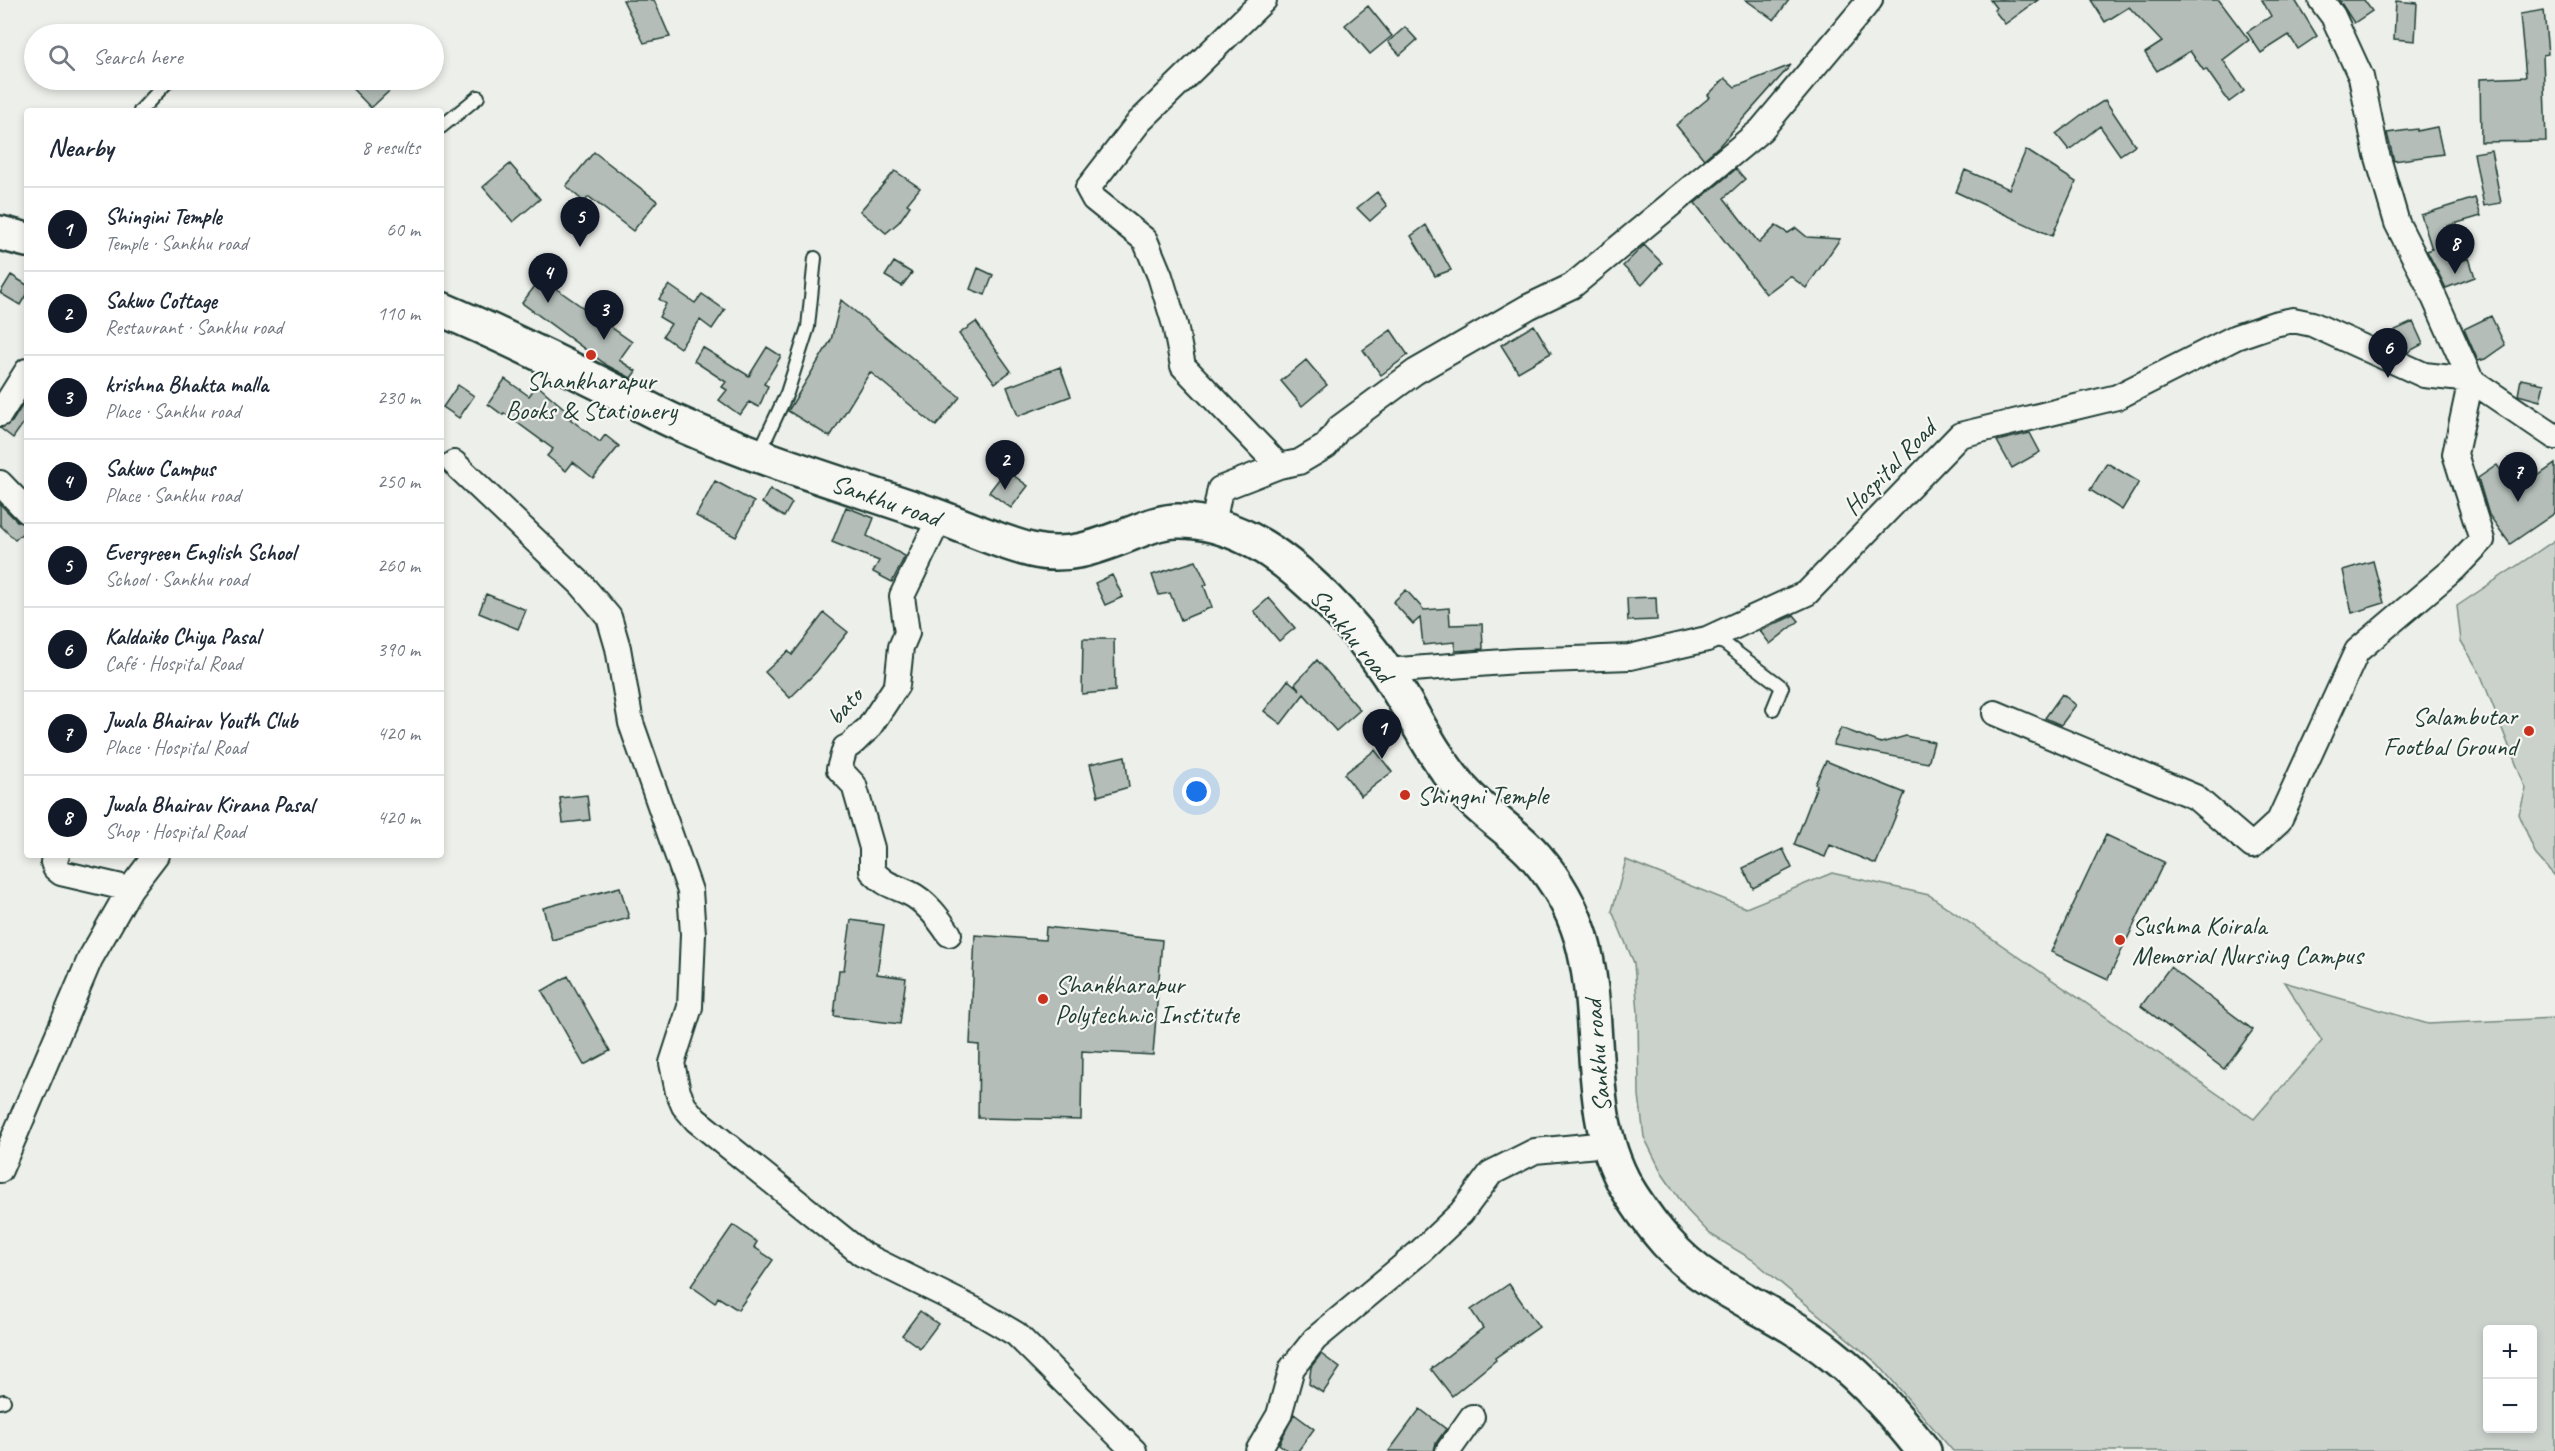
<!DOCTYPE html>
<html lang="en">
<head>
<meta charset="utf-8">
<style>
	body { margin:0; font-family:Caveat,sans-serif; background:#f6f6f7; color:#1f2937 }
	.controls { position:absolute; right:18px; bottom:18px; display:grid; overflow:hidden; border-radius:6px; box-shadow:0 3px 9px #0003 }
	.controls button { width:54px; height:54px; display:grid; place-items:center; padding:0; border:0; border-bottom:2px solid #e0e1e3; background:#fff; color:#1f2937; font:30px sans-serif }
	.you { position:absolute; left:1197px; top:792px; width:21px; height:21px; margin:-15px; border:4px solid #fff; border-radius:50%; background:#1a73e8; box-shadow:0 0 0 9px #1a73e833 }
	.badge { display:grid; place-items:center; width:39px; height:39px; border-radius:50%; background:#111827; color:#fff; font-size:20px; font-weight:700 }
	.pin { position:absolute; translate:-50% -50px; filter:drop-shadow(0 2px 3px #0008) }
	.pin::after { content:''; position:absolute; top:32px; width:21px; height:18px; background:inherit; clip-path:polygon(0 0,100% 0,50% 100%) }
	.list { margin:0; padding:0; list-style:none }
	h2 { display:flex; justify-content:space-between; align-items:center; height:78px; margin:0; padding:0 24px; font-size:26px }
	h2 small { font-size:20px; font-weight:400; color:#747a83 }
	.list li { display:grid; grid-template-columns:39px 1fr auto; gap:18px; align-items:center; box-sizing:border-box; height:84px; padding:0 24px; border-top:2px solid #e0e1e3 }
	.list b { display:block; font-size:22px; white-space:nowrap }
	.list p { margin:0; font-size:20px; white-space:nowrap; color:#747a83 }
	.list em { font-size:20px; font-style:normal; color:#747a83 }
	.icon { flex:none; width:33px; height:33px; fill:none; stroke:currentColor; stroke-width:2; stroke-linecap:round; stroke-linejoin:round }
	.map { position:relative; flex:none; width:2555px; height:1451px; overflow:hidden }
	.search { position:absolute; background:#fff; box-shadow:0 3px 9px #0003; left:24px; top:24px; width:420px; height:66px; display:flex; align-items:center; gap:15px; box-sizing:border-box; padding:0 21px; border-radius:33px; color:#747a83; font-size:22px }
	.panel { position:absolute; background:#fff; box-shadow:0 3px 9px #0003; left:24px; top:108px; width:420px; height:750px; border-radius:6px }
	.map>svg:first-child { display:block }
</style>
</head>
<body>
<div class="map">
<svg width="2555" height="1451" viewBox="0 0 2555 1451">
	<rect width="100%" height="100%" fill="#edefea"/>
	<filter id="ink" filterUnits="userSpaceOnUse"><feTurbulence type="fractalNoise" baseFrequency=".0167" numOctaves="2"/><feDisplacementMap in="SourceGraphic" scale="12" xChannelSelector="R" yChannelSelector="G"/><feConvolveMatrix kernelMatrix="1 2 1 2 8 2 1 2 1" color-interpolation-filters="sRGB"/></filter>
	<g filter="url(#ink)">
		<!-- green -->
		<path fill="#cbd2cc" stroke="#758880" stroke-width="1.5" fill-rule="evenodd" d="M2555,540V876L2536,855L2519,814L2526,789L2480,673L2461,641L2457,606Z
			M1626,860L1746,908L1832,873L1929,895L2254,1119L2322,1041L2284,982L2428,1024L2555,1018V1451H1953L1878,1364L1753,1260L1710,1234L1687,1210L1663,1175L1644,1137L1639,1095L1638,1013L1634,963L1612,911ZM2488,1330H2532V1428H2488Z"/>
		<!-- building -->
		<path fill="#b4bdb8" stroke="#1f3d34" stroke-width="1.5" d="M623,0H654L670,37L644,43Z
			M1746,0H1789L1774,20Z
			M1990,0H2038L2005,24L1994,10L1996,8Z
			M2091,0H2219L2249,40L2223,60L2244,91L2229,102L2206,69L2204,71L2190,51L2157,71L2145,53L2162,42L2129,7L2105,22Z
			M2262,0H2295L2317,36L2298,49L2289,35L2261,53L2247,32L2271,16Z
			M2339,0H2364L2372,11L2354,23Z
			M2396,1L2417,3L2415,41L2394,39Z
			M1368,6L1392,36L1370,54L1345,25Z
			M2544,10L2548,54L2543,55L2546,141L2481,142L2480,79L2526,77L2520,14Z
			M1405,27L1417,40L1400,55L1388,42Z
			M1791,65L1719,146L1704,159L1676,125L1710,97L1708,95L1725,78L1735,87Z
			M344,80H401L371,108Z
			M2105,100L2135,145L2120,155L2100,126L2069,150L2056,134L2081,115Z
			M2437,127L2443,154L2394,161L2387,133L2417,129V131Z
			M2026,150L2076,182L2052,236L1956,192L1965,170L2009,189Z
			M2491,150L2501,203L2484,206L2474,153Z
			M594,152L657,201L633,231L589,197L584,202L566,186Z
			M510,164L540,199L513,222L483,187Z
			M1736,169L1745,179L1724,198L1759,243L1776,226L1788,233L1796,228L1807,237L1840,239L1806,288L1790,276L1766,294L1695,203Z
			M895,171L920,188L907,204L910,206L899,222L886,233L860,211Z
			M1377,192L1387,206L1370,221L1357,208Z
			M2475,198L2481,216L2447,226L2462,261L2469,258L2475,277L2446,288L2427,251L2432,249L2421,215Z
			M1426,225L1451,270L1435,276L1411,236Z
			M1644,245L1662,263L1642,285L1623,266Z
			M894,262L912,273L902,286L885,276Z
			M978,268L993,275L985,295L970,289Z
			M11,275L27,285V293L20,305L0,293Z
			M541,278L632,342L619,360L636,371L631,378L608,366L522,303Z
			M669,285L695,303L702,294L725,310L712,329L700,320L680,348L663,336L671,324L659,317L666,304L659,299Z
			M841,300L960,397L936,426L870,372L830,437L788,411L831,340Z
			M2491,316L2505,345L2485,359L2478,361L2464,329Z
			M976,322L1011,371L995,383L959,334Z
			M2413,322L2423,344L2408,352L2405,351L2395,330Z
			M1534,325L1551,353L1518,372L1501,345Z
			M1391,330L1408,355L1381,375L1363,350Z
			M702,347L749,376L767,347L781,356L764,384L768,386L759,407L749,402L740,415L719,400L727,390L722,387L726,382L694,361Z
			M1306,360L1327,385L1302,406L1281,381Z
			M1060,367L1071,396L1018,416L1007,387Z
			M505,379L529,396L537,385L573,416L570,419L600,442L605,435L619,446L593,478L573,462L566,471L547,456L553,449L504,413L503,415L488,404Z
			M2521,379L2544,384L2540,401L2518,395Z
			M458,385L474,396L459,418L443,407Z
			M27,398V418L13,438L0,428L12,422Z
			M2030,433L2040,452L2012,468L1997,441Z
			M2107,463L2139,482L2122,510L2090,490Z
			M2555,464V513L2510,544L2489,515L2478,478L2497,465L2516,491Z
			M1006,470L1028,486L1011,508L989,492Z
			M715,481L754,502L736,537L696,516Z
			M770,489L792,503L784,517L762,503Z
			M0,504L17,521L27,525V529L15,540L0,525Z
			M846,507L874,518L867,536L905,556L892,582L873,572L879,561L832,542Z
			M1196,561L1207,584L1204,586L1212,607L1181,620L1170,593L1159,595L1152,575Z
			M2373,561L2384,603L2352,613L2343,570Z
			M1112,575L1123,597L1105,605L1095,583Z
			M1406,590L1424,610L1449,608L1450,625L1482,624L1483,649L1455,651V642L1423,645L1420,618L1413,624L1393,602Z
			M486,594L526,610L518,629L479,613Z
			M1656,597L1657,620L1628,621L1627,598Z
			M1269,598L1295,628L1279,641L1254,611Z
			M824,613L848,632L816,672L790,698L765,672L788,651L792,655Z
			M1794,615L1799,621L1770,644L1760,631Z
			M1083,639H1114L1115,691L1082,694Z
			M1317,660L1360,710L1336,731L1304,694L1281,724L1264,711L1288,680L1300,690L1295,684Z
			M2062,694L2076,705L2061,725L2045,718Z
			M1841,728L1881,743L1906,736L1934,742L1928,763L1833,745Z
			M1375,750L1392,772L1361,796L1344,774Z
			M1125,756L1129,787L1098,796L1090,764Z
			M1826,761L1905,793L1876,864L1830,845L1825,857L1794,845L1817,785L1815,784Z
			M587,795L590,820L563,823L560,798Z
			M2106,835L2164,862L2108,979L2051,952Z
			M1783,849L1792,868L1753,888L1743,868Z
			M620,887L629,918L552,940L543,908Z
			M851,920L884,925L877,974L906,978L900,1024L834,1016L839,970H844Z
			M1046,927L1162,940L1153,1055L1082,1051L1081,1120L978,1118L979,1045L970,1044L975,935L1045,940Z
			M2170,967L2253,1030L2224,1069L2141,1006Z
			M568,976L610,1051L584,1065L542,991Z
			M733,1225L757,1242L754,1247L773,1260L738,1310L718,1297L715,1303L691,1286Z
			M1509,1284L1539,1327L1495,1358L1496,1360L1452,1396L1431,1369L1483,1328L1471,1310Z
			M920,1311L938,1324L920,1348L902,1335Z
			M1321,1354L1340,1368L1323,1393L1309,1384L1311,1367Z
			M1420,1409L1446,1429L1436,1443L1434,1451H1389Z
			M1294,1414L1314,1429L1298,1451H1288L1279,1444Z"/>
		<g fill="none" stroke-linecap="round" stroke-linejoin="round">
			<defs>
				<path id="service" d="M140,111L169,80
					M441,127L478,97
					M759,453L787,393L808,327L815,258
					M1711,640L1724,643L1782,687L1773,709
					M0,1402L4,1401"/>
				<path id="minor" d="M1264,0L1139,122L1088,188L1094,199L1145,240L1160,276L1175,325L1183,366L1279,466
					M0,414L27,371
					M454,463L581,584L609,617L618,648L631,723L690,891L693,934L690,1007L672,1063L678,1092L684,1106L696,1120L862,1254L977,1311L1016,1334L1134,1451
					M0,483L27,511
					M940,517L902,596L907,633L901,647L897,685L868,729C859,735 855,744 845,748L839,769L854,785L872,848V871C888,887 890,884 909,893C926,901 939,919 949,934
					M1213,525L1220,489L1279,466L1299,462L1326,446L1339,428L1415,372L1528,307L1572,286L1761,130L1870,0
					M1386,671L1517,661L1630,657L1707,639L1807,593L1960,435L2117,397L2236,337L2274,324L2293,320L2312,324L2424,375L2471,380L2555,437
					M1995,713L2195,797L2252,846L2279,821L2357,651L2455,568L2482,540L2455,454L2471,380L2429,286L2397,223L2376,151L2361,77L2333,16L2321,0
					M57,855L53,862L55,868L61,873L130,889L156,855
					M0,1170L90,959L130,889
					M1258,1451L1279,1415L1292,1368L1315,1339L1421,1251L1461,1213L1491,1173L1535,1151L1607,1144
					M1448,1451L1472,1417"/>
				<path id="secondary" d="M0,233L27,240
					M441,309C495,332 547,357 599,383C627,397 654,413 682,425C764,461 850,486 934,515C967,527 998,542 1031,550C1067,559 1097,547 1130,534C1146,528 1163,520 1180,521C1203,521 1229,529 1249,539C1299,564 1358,628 1388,674C1413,712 1431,753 1460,787C1482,814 1514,831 1536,857C1556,880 1572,908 1581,937C1606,1023 1581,1118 1632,1196C1653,1228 1677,1259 1709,1279C1749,1304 1794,1324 1831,1354C1867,1382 1896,1416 1924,1451"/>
			</defs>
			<!-- service casing -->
			<use href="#service" stroke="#1f3d34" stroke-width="16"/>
			<!-- minor casing -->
			<use href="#minor" stroke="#1f3d34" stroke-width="28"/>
			<!-- secondary casing -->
			<use href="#secondary" stroke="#1f3d34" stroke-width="38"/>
			<!-- service -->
			<use href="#service" stroke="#f6f6f2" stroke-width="12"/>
			<!-- minor -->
			<use href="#minor" stroke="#f6f6f2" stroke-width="24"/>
			<!-- secondary -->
			<use href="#secondary" stroke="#f6f6f2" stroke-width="33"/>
		</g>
	</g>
	<!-- markers -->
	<g fill="#c8321e" stroke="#f6f6f2" stroke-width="2">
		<circle cx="591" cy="355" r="6"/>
		<circle cx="2529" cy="731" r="6"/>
		<circle cx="1405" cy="795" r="6"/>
		<circle cx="2120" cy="940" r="6"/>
		<circle cx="1043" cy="999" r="6"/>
	</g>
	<g text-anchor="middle" stroke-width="4.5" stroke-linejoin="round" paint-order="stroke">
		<!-- poi labels -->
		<g font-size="26" fill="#1f3d34" stroke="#f6f6f2" text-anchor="start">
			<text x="591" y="389" text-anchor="middle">Shankharapur<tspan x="591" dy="30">Books &amp; Stationery</tspan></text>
			<text x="2517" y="725" text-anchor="end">Salambutar<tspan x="2517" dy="30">Footbal Ground</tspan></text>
			<text x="1417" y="804">Shingni Temple</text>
			<text x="2132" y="934">Sushma Koirala<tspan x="2132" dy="30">Memorial Nursing Campus</tspan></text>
			<text x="1055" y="993">Shankharapur<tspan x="1055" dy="30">Polytechnic Institute</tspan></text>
		</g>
		<!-- street labels -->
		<g font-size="26" fill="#1f3d34" stroke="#f6f6f2">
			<text transform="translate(1889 467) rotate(-46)" y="9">Hospital Road</text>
			<text transform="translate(886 500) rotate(19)" y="9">Sankhu road</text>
			<text transform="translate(1352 635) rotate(50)" y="9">Sankhu road</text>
			<text transform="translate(844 706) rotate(-49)" y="9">bato</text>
			<text transform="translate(1597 1056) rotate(-95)" y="9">Sankhu road</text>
		</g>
	</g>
</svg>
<div class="controls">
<button>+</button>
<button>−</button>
</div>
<div class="you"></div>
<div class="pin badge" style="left:1382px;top:759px">1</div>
<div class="pin badge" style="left:1005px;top:490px">2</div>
<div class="pin badge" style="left:604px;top:340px">3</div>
<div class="pin badge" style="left:548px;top:303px">4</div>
<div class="pin badge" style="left:580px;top:247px">5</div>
<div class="pin badge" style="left:2388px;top:378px">6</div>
<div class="pin badge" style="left:2518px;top:502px">7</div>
<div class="pin badge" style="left:2455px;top:274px">8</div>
<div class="search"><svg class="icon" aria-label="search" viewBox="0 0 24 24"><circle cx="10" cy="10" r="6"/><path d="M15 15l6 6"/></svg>Search here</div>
<section class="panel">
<h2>Nearby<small>8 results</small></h2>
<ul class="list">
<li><span class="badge">1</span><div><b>Shingini Temple</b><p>Temple · Sankhu road</p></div><em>60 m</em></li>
<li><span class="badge">2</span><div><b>Sakwo Cottage</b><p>Restaurant · Sankhu road</p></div><em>110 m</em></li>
<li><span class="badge">3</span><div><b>krishna Bhakta malla</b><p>Place · Sankhu road</p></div><em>230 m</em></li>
<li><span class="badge">4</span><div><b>Sakwo Campus</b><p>Place · Sankhu road</p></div><em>250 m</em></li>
<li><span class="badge">5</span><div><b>Evergreen English School</b><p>School · Sankhu road</p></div><em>260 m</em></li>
<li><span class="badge">6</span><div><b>Kaldaiko Chiya Pasal</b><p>Café · Hospital Road</p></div><em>390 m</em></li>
<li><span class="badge">7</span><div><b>Jwala Bhairav Youth Club</b><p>Place · Hospital Road</p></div><em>420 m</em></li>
<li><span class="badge">8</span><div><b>Jwala Bhairav Kirana Pasal</b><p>Shop · Hospital Road</p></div><em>420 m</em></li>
</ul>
</section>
</div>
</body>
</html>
